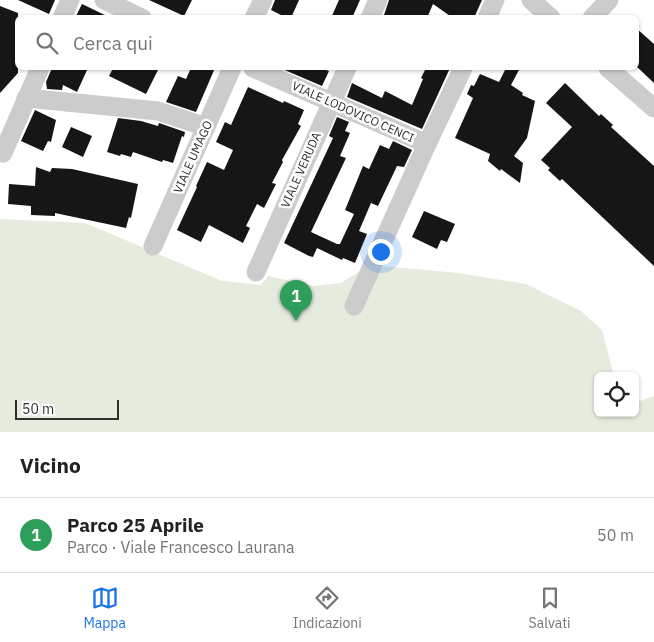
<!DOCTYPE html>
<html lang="it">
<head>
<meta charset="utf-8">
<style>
	body { margin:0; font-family:"IBM Plex Sans",sans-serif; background:#f6f6f6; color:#222 }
	.controls { position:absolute; right:15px; bottom:15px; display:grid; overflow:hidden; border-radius:8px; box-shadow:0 1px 4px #0004 }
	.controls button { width:45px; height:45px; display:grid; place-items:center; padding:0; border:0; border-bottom:1px solid #e0e0e0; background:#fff; color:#222; font:25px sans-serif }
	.scale { position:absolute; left:15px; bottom:12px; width:104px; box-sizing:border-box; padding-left:5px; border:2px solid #2f2f2f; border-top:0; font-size:14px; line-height:18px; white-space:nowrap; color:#2f2f2f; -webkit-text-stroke:4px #fff; paint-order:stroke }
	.you { position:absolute; left:380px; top:251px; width:18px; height:18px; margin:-12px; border:4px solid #fff; border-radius:50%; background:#1a73e8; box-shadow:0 0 0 8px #1a73e833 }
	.badge { display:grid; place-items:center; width:32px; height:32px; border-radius:50%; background:#1a73e8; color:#fff; font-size:16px; font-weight:700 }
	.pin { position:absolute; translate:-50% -41px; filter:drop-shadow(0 1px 2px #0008) }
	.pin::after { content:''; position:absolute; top:26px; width:18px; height:15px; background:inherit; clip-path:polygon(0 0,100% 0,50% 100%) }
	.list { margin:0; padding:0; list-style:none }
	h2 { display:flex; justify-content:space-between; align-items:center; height:65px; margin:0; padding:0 20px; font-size:21px }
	h2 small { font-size:16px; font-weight:400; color:#767676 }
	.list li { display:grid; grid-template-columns:32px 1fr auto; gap:15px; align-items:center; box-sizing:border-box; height:75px; padding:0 20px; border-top:1px solid #e0e0e0 }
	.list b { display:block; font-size:19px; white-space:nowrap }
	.list p { margin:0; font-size:16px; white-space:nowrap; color:#767676 }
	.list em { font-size:16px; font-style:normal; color:#767676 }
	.icon { flex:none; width:28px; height:28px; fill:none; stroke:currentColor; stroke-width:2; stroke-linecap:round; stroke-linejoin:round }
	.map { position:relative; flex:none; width:654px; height:432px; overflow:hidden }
	.search { position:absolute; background:#fff; box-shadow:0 1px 4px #0004; left:15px; right:15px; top:15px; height:55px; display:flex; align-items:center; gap:12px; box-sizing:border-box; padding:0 18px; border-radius:8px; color:#767676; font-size:19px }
	.sheet { height:140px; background:#fff }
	nav { display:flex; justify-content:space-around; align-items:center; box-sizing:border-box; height:70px; border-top:1px solid #e0e0e0; background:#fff; font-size:14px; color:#767676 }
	nav a { display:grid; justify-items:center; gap:2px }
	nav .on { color:#1a73e8 }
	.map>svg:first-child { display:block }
</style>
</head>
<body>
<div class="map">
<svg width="654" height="432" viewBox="0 0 654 432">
	<rect width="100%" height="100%" fill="#fff"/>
	<!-- green -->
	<path fill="#e5ecde" d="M0,219L85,223L222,281L261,285L268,276L313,286L341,283L370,265L458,273L526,284L581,311L602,330L614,376H598V413H635V403L654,396V432H0Z"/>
	<!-- building -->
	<path fill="#161616" d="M18,0H55L49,14Z
		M149,0H192L184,16Z
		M275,0H299L291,18H287L271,10Z
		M339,0H360L352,18H331Z
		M389,0H482L474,18H453L433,4L427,18H383Z
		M82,4L111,18H75Z
		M0,6L18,13V73L0,93Z
		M636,28L654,44V83L636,66Z
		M52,68H88L77,92L63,85L62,90L47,89L46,82Z
		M113,68H159L146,94L109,76Z
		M191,68H215L196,112L166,102L178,76L186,79Z
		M280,68H321L329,71L322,86Z
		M426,68H450L422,129L347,97L352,83L382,98L385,91L412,105L423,79L421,78Z
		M506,68H520L511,85L523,93L522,95L535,101L527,138L514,156L523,163L520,183L501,169L500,171L488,161L490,154L455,138L473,98L467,94L471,85L474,86L480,74L499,82Z
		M565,83L599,116L601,114L613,125L611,127L654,166V266L562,179L560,181L548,170L550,168L541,160L572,127L546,103Z
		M248,87L283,103L284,101L304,110L298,124L301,126L282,160L283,162L272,183L276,184L264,208L257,204L246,226L250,228L243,243L209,225L201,242L177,230L197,187L196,186L207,162L224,170L233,150L216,142L225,122L231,125Z
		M35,110L56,120L51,142L48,141L43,151L21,141Z
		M337,117L349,122L345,131L350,133L340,156L346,158L311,232L337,244H340L354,214L345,210L363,166L369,169L380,145L389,149L393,141L412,150L404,167L397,166L378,206L371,203L359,231L367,234L355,263L343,258L342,260L317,248L313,257L309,256L284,243L333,138L329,136Z
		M118,118L141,121L158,126L159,123L185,132L184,137L182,136L173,163L163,160L162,162L133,152L131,157L121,154L120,156L107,152Z
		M71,127L92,136L83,157L62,147Z
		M36,167L50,172L52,168L72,169L138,184L131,218L129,217L126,228L55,213V216L31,215V206L8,204L9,184L35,186Z
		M424,211L455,224L447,242L441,240L437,249L412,237Z"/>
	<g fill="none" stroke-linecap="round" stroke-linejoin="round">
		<!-- minor -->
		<path stroke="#ccc" stroke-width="19" d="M104,0L142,18
			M531,0L551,18
			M62,18L70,0
			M254,18L263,0
			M370,18L378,0
			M487,18L495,0
			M592,18L609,0
			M253,68L427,144
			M608,68L654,108
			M26,98L158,111L206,127
			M0,152L3,153L40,68
			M153,246L232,68
			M256,272L347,68
			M354,306L427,144L463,68"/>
	</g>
	<g text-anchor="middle" stroke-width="5" stroke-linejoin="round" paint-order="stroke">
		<!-- street labels -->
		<g font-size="12" fill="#2f2f2f" stroke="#fff">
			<text transform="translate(353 112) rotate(24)" y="4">VIALE LODOVICO CENCI</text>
			<text transform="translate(193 157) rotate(-66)" y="4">VIALE UMAGO</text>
			<text transform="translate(301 170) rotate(-66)" y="4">VIALE VERUDA</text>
		</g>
	</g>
</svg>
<div class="controls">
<button><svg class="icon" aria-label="locate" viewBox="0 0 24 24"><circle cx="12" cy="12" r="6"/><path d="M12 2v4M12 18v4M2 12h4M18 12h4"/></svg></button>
</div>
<div class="scale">50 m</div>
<div class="you"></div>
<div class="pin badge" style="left:296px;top:321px;background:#2e9e5b">1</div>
<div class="search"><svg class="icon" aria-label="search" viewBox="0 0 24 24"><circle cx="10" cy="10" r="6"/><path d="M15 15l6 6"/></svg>Cerca qui</div>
</div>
<section class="sheet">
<h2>Vicino<small></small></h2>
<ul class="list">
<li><span class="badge" style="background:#2e9e5b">1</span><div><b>Parco 25 Aprile</b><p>Parco · Viale Francesco Laurana</p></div><em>50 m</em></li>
</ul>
</section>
<nav>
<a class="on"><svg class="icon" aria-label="map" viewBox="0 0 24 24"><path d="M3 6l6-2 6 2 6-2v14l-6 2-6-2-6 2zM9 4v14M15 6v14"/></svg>Mappa</a>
<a><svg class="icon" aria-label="directions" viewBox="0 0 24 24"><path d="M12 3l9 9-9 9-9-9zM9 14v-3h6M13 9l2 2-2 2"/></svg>Indicazioni</a>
<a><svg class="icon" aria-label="saved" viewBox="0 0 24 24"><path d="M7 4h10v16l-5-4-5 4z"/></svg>Salvati</a>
</nav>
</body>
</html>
